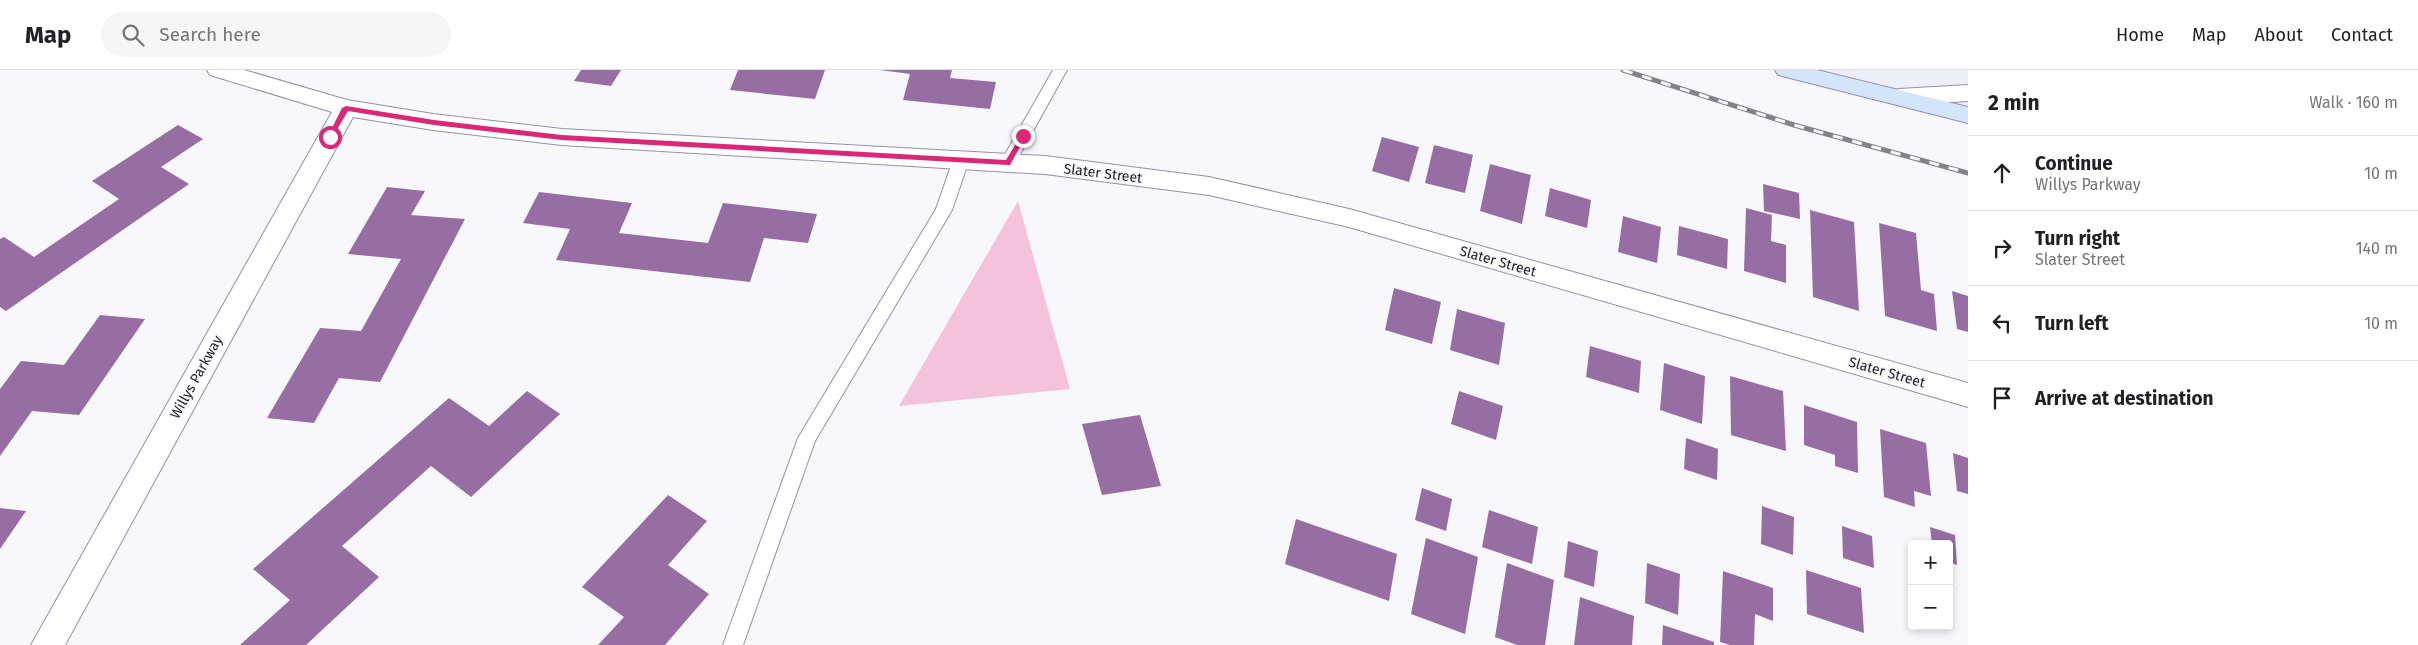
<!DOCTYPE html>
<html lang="en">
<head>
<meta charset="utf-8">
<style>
	body { margin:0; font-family:"Fira Sans",sans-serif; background:#f6f6f6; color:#202124 }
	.controls { position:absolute; right:15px; bottom:15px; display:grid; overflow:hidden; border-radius:5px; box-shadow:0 2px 8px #0003 }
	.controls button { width:45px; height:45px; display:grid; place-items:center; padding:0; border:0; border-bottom:1px solid #e0e0e0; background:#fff; color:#202124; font:25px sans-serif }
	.stop { position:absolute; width:15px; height:15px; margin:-11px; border:4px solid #db2777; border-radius:50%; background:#fff }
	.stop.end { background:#db2777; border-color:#fff; box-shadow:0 1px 5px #0008 }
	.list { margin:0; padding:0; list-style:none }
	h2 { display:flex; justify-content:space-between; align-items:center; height:65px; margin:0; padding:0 20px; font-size:21px }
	h2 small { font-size:16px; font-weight:400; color:#757577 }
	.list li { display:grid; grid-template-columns:32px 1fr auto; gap:15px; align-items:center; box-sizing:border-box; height:75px; padding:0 20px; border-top:1px solid #e0e0e0 }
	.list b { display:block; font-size:19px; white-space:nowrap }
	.list p { margin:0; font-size:16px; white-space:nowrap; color:#757577 }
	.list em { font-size:16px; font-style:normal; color:#757577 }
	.icon { flex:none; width:28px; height:28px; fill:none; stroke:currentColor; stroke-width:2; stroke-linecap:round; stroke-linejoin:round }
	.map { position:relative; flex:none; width:1968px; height:575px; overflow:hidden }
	header { display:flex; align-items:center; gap:30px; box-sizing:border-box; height:70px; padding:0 25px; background:#fff; border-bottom:1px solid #e0e0e0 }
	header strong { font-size:24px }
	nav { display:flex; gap:28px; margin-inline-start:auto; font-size:18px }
	.search { width:350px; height:45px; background:#f6f6f6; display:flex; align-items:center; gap:12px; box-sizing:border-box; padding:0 18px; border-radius:28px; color:#757577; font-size:19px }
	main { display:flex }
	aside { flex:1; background:#fff }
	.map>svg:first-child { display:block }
</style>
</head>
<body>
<header>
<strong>Map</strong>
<div class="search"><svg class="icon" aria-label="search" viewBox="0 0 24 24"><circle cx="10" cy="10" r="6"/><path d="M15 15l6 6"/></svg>Search here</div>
<nav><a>Home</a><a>Map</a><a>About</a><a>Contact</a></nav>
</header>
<main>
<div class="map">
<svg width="1968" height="575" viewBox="0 0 1968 575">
	<rect width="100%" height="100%" fill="#f7f7fc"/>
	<!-- built -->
	<path fill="#eeeefb" d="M1776,0H1968V47Z"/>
	<!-- green -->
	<path fill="#f4c2da" d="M1018,131L1070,319L899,336Z"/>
	<!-- building -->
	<path fill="#966ea4" d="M581,0H621L611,16L574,11Z
		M738,0H825L815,29L730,20Z
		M880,0H952L950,8L996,12L990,39L903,30L910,4Z
		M178,55L203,69L161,97L189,114L6,241L0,237V169L4,167L34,187L119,129L92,111Z
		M1382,67L1419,77L1409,112L1372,101Z
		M1434,75L1473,85L1465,123L1425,113Z
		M1490,94L1531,105L1522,154L1480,141Z
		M1763,114L1799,123L1800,149L1764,141Z
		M387,117L425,121L411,145L465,149L380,312L339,308L314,353L267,348L320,258L361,261L401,189L348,184Z
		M1550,118L1591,130L1587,158L1545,146Z
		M539,122L632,133L619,163L708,173L723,133L817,144L808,173L764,168L750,212L556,190L570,159L523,153Z
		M1746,138L1772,145L1771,171L1786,175V213L1744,201Z
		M1810,140L1854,152L1859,241L1813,227Z
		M1623,146L1661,157L1657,193L1618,182Z
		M1879,153L1916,163L1921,220L1934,224L1937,261L1885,246Z
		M1679,156L1728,169L1727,199L1677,185Z
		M1394,218L1441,232L1432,274L1385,260Z
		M1952,221L1968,226V262L1957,259Z
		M1457,239L1505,253L1499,295L1450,280Z
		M100,245L145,249L79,345L32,341L0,386V319L21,291L64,295Z
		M1590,276L1641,291L1639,323L1586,307Z
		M1664,293L1705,306L1702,354L1660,340Z
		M1730,306L1783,321L1786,381L1731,365Z
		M527,321L560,344L471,427L431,396L342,476L379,507L306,575H240L290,530L253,499L449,328L489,356Z
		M1459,321L1503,336L1496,370L1451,354Z
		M1804,335L1857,352L1858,403L1835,396V385L1804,375Z
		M1140,345L1161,416L1102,425L1082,354Z
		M1880,359L1926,373L1931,426L1914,421L1915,437L1884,427Z
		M1686,368L1718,379L1717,410L1684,399Z
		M1953,383L1968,388V424L1957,421Z
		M1422,418L1452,429L1446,461L1415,450Z
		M668,425L707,451L668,495L709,524L665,575H598L624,547L582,517Z
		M1762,436L1794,447L1793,485L1761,474Z
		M0,438L26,441L0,479Z
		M1489,440L1538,457L1532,494L1482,477Z
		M1296,449L1397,484L1389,531L1285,494Z
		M1842,456L1872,466L1874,498L1843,488Z
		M1930,457L1955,465L1957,495L1949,492V474H1932Z
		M1426,468L1478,487L1465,564L1411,544Z
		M1568,471L1598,481L1594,517L1564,507Z
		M1507,493L1554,510L1545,575H1517L1495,567Z
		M1647,493L1680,504L1678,545L1645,533Z
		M1806,500L1861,518L1864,563L1807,544Z
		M1723,501L1773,518V551L1755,544L1754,575H1730L1720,572Z
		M1580,527L1634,546L1632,575H1574Z
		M1663,555L1714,572V575H1662Z"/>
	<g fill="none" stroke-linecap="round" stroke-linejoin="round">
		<defs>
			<path id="service" d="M1053,0H1067L1013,97H1003L1000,93Z
				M961,85L966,86L969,90L952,140L815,371L743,575H723L798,368L936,139L953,90L956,86Z"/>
			<path id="minor" d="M207,0H244L347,30L433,44L562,59L1045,86L1209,107L1349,139L1968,313V337L1349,157L1209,125L1045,104L562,75L433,60L353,47L65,575H31L332,42L210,5Z
				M1968,15V31L1899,35L1891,33L1888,27L1891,21L1899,19Z"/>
			<path id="secondary" d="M1775,0H1817L1968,37V53L1786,7L1778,5Z"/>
		</defs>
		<!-- service casing -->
		<use href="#service" stroke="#9291a9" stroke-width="2"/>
		<!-- minor casing -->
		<use href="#minor" stroke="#9291a9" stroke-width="2"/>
		<!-- secondary casing -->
		<use href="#secondary" stroke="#9291a9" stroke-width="2"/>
		<!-- service -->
		<use href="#service" fill="#fff" fill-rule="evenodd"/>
		<!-- minor -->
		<use href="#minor" fill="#fff" fill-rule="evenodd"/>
		<!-- secondary -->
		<use href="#secondary" fill="#d4e5fb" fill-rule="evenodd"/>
		<defs>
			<path id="rail" d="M1623,0L1794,55L1968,103"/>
		</defs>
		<!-- rail casing -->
		<use href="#rail" stroke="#82828a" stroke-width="5"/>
		<!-- rail -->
		<use href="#rail" stroke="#f7f7fc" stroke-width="3" stroke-dasharray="10" stroke-linecap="butt"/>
	</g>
	<!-- route -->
	<path fill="#db2777" d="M346,36L434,50L562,65L1006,90L1021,65L1026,66L1010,95H1008L562,70L434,55L348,41L332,68H327L342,38Z"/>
	<g text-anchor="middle" stroke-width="4" stroke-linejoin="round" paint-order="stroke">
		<!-- street labels -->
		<g font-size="14" fill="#1d1d26" stroke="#f7f7fc">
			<text transform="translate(1103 103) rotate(7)" y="5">Slater Street</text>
			<text transform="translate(1498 191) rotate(16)" y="5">Slater Street</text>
			<text transform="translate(1887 302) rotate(16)" y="5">Slater Street</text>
			<text transform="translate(196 307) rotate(-61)" y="5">Willys Parkway</text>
		</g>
	</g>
</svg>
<div class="controls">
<button>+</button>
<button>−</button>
</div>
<div class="stop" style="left:330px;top:67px"></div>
<div class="stop end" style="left:1023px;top:66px"></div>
</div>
<aside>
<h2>2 min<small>Walk · 160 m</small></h2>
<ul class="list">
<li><svg class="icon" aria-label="ahead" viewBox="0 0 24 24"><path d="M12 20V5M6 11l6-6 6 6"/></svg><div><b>Continue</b><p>Willys Parkway</p></div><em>10 m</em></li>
<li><svg class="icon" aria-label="right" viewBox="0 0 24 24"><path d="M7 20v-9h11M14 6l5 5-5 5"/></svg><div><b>Turn right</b><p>Slater Street</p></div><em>140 m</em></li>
<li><svg class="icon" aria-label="left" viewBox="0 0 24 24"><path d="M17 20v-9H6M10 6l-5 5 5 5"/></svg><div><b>Turn left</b></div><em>10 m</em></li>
<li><svg class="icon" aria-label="arrive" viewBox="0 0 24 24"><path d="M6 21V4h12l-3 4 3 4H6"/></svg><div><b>Arrive at destination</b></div></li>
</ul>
</aside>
</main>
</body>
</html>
